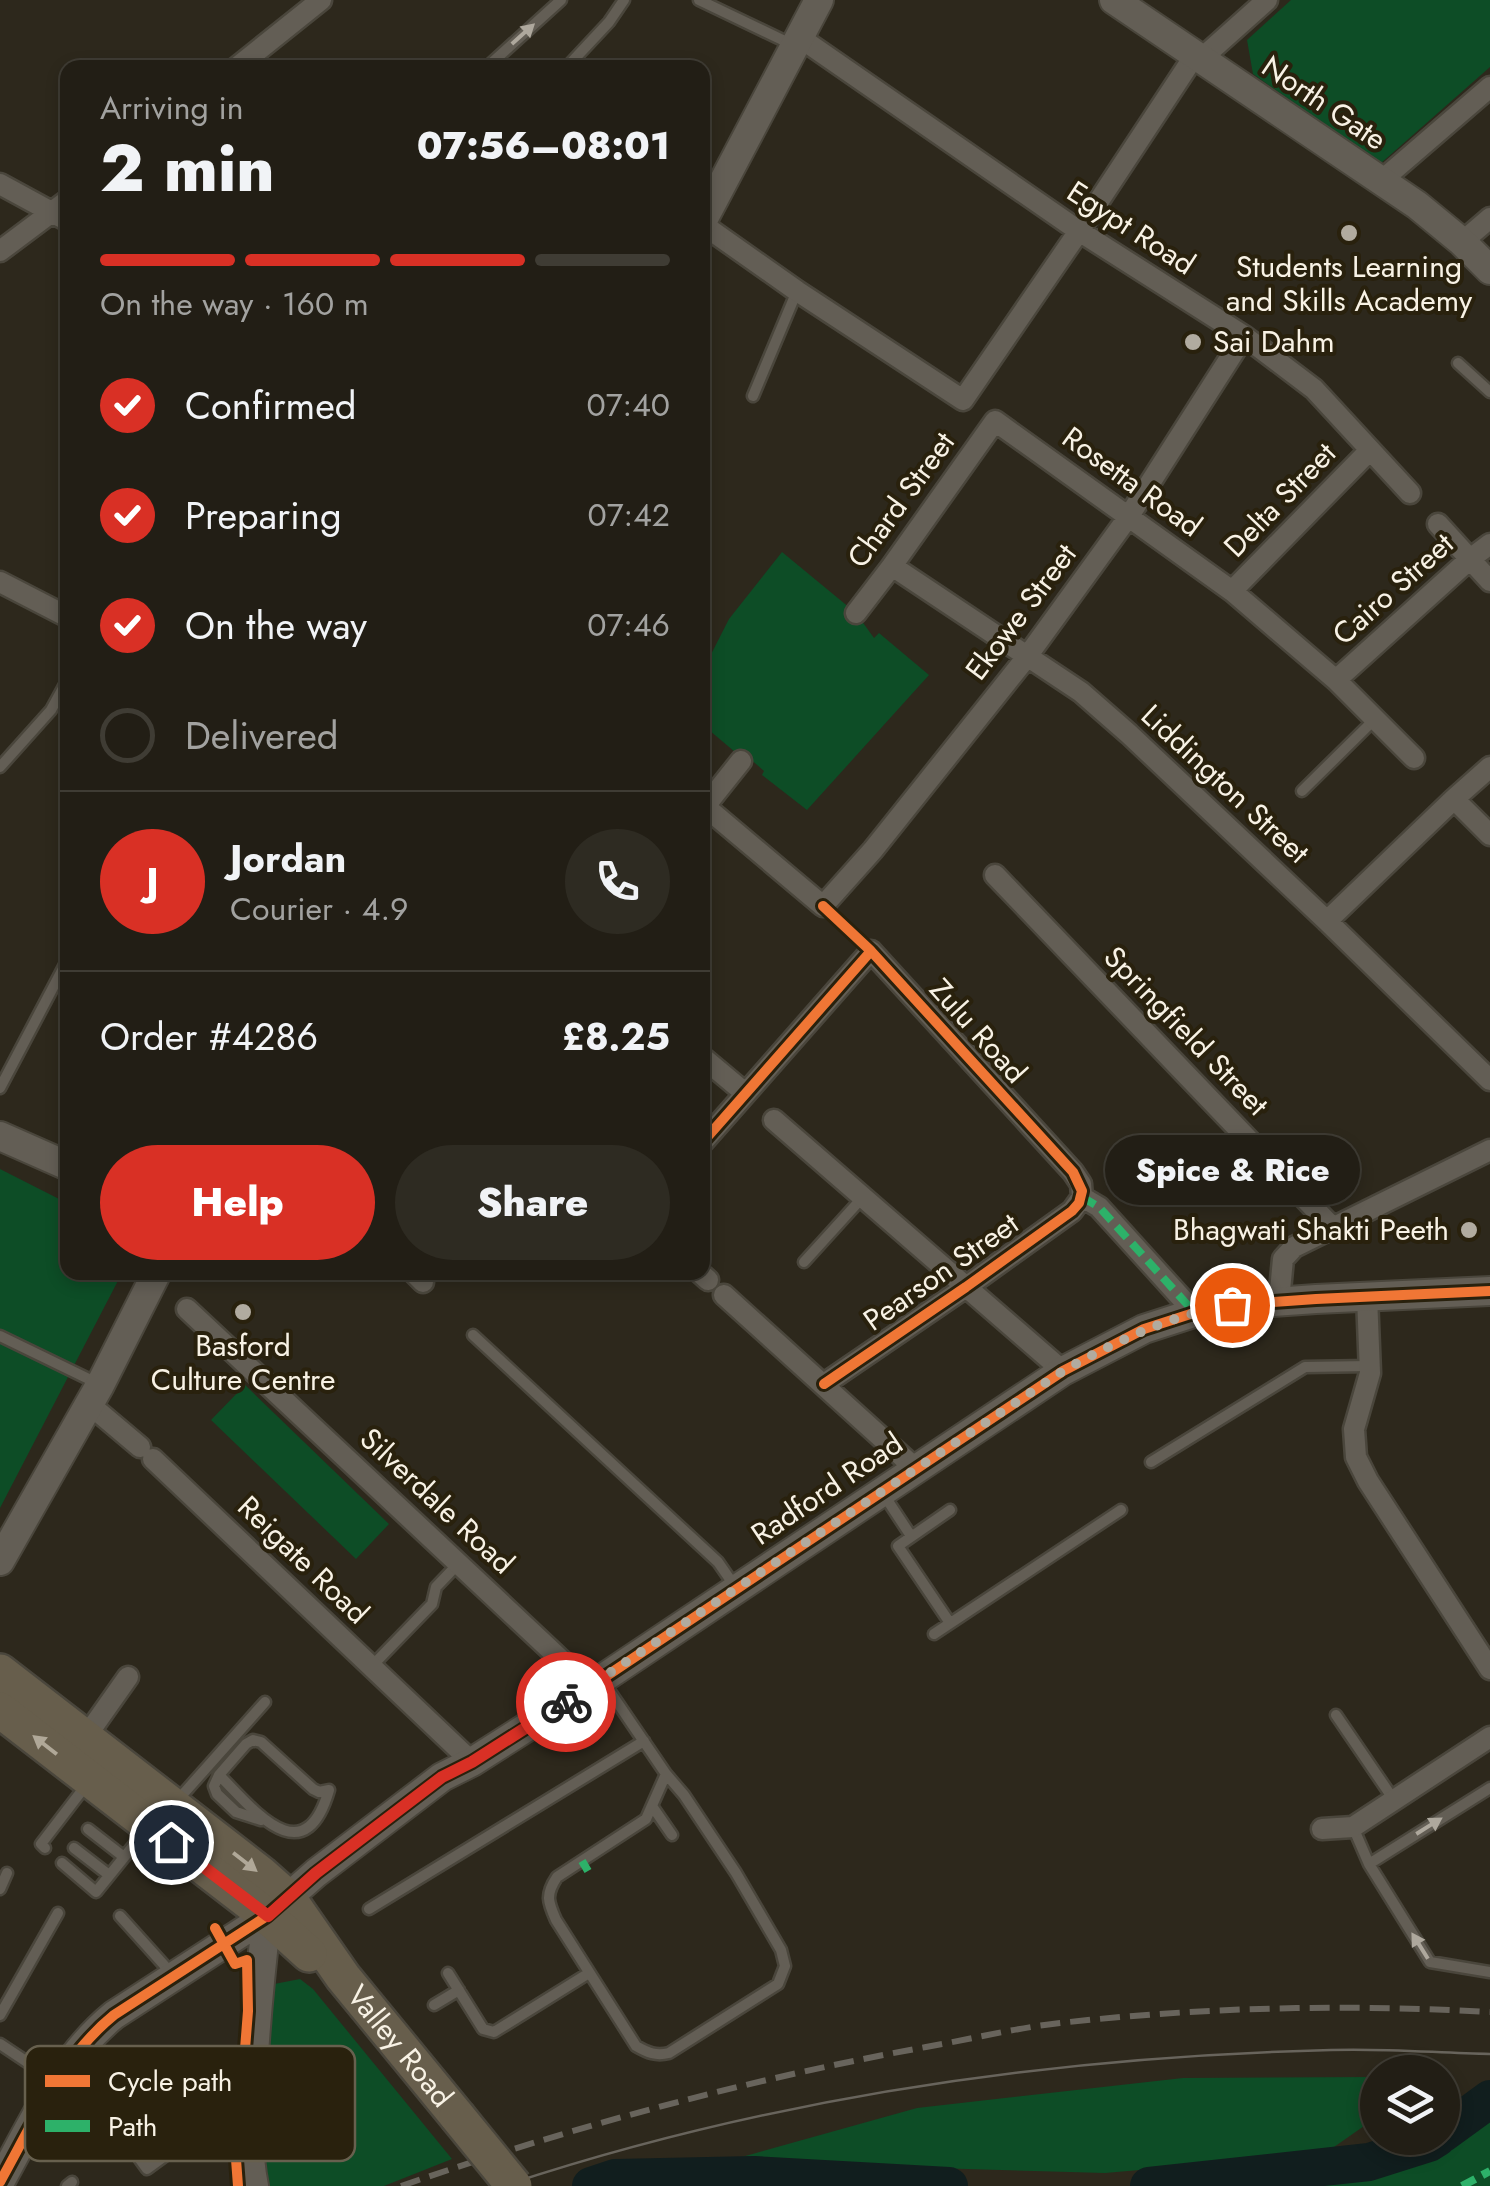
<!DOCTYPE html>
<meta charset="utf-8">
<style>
:root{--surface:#221e15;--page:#2e2b22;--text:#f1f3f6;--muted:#a2a2a0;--line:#3f3c34;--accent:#d93025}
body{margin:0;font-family:Jost,sans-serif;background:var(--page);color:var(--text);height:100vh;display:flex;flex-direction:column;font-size:38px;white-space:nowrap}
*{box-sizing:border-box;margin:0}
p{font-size:32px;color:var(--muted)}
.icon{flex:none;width:55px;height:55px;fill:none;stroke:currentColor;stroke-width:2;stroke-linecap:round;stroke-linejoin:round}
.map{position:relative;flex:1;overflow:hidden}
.side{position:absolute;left:60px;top:60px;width:650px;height:1220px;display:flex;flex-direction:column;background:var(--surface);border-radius:20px;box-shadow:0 5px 15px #0003,0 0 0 2px var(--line)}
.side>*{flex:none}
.controls{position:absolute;left:1360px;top:2055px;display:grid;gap:20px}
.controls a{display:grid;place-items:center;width:100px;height:100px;border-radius:50%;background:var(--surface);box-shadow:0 5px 15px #0003,0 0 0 2px var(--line);font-size:50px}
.pin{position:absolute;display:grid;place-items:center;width:85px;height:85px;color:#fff;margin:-42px;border:5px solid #fff;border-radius:50%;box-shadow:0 2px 10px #0007}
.courier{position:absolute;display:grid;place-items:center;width:100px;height:100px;margin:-50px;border:8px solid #d93025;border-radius:50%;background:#fff;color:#222;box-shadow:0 2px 12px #0007}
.bubble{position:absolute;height:70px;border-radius:35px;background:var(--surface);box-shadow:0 5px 15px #0003,0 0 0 2px var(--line);font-size:32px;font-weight:800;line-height:70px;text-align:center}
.head em{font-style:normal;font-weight:800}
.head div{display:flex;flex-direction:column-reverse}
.head{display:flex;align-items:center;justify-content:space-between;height:170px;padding:0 40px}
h1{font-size:65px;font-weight:800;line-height:75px}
.bar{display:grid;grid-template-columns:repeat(4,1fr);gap:15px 10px;align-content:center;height:120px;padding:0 40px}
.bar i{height:12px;border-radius:8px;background:var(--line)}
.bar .active{background:var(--accent)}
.bar p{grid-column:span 4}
.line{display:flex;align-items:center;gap:25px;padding:0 40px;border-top:2px solid var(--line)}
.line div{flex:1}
.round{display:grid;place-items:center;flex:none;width:105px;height:105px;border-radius:52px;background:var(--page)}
ol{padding:0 40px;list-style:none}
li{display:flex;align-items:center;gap:30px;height:110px}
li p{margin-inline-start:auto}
li .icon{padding:10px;border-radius:50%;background:var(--accent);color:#fff;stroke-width:4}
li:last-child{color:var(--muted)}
li i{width:55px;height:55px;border:5px solid var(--line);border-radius:50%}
.action{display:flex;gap:20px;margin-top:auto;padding:20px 40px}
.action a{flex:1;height:115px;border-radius:60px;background:var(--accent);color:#fff;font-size:40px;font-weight:800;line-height:115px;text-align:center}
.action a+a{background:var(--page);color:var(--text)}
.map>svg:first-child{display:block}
</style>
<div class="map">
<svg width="1490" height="2186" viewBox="0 0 1490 2186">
<rect width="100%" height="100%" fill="#2d281c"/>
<path fill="#0d4d26" d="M1291 0H1490V67L1380 164 1253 74 1247 40Z
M782 552 856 613 874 638 879 633 929 675 807 810 762 775 764 771 739 749 735 752 703 725V670L729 619Z
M0 1169 67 1203 68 1272 122 1273 0 1508Z
M245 1385 389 1524 356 1559 211 1420Z
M300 1979 313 1989 452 2159 384 2186H267L257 2148 269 1985Z
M1377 2077V2117L1324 2154 1105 2173 724 2162 917 2108 1183 2078Z
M1490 2109V2186H1269C1330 2180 1396 2180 1449 2145 1464 2135 1477 2120 1490 2109Z"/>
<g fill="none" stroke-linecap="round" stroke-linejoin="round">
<path stroke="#111e1e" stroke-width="38" d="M1442 2134 1490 2099
M591 2186 615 2178 754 2175 949 2186
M1149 2186 1369 2162 1429 2143 1437 2138"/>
<defs>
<path id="lane" d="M699 0 793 45
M486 68 561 0
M566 68 609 22 624 0
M1458 363 1490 392
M753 396 797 291
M0 767 51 710 68 679
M1302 791 1375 719
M0 1088 68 959
M804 1262 863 1197
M473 1335 718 1562 736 1588
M0 1336 99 1384
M1151 1462 1305 1367 1369 1366
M884 1495 911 1536
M950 1510 898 1546 950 1623
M934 1634 1121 1510
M372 1666 432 1604 436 1587 458 1564
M602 1680 666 1774 646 1819 557 1877C545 1895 548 1902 556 1920L636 2046C648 2053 656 2056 669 2053L778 1984 785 1966 781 1950 736 1873 684 1795 666 1774
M1336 1715 1394 1800
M253 1740 261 1742 313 1789 319 1792 329 1790C304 1876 253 1809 219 1775L246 1744Z
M219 1775 214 1786 217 1794 236 1812 261 1820
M176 1802 265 1702
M652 1806 672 1835
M1353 1827 1369 1864 1430 1962 1490 1972
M88 1829 124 1857
M45 1848 41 1844 87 1784
M74 1848 109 1875
M62 1863 96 1892 146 1830
M1369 1864 1490 1788
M0 1889 7 1873
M369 1909 644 1741
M120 1916 173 1975
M448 1973 483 2029 494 2032 589 1973
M434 2005 459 1990
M0 2015 58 1913
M0 2044 27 2062
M57 2091 148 2078C165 2096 181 2115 188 2139L147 2169 105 2111 100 2086
M67 2186 72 2182"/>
<path id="street" d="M799 37 1079 231 1244 336 1314 389 1410 493
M1201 59 1267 0
M236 68 321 0
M1381 181 1490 87
M0 184 68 221
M702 224 797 291 963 400 1079 231 1195 55
M1462 242 1490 218
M0 251 68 200
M1438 524 1490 581
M892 566 1081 692 1129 734 1327 921 1490 1080
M0 582 68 617
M1232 591 1370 450
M856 613 892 566 995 421 1232 591 1336 680 1414 758
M1336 680 1470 559 1490 544
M1454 799 1490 835
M702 804 823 906 873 850 1026 658 1129 516 1244 336
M702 810 741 761
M995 875 1333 1228
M1327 921 1454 799 1490 767
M702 1057 745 1093
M774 1120 1063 1371
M702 1143 871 951 1073 1172 1081 1184 1082 1197 1099 1207 1194 1312
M413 1272 423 1282
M699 1272 708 1280
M724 1295 916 1469
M1367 1296 1370 1373 1354 1429 1356 1457 1368 1481 1490 1669
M1279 1301 1283 1259 1294 1247 1490 1150
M187 1309 590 1687
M824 1384 966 1287 1072 1211 1082 1197
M89 1404 140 1447
M153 1459 472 1762
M85 1738 128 1677
M1322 1829 1353 1827 1490 1737"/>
<path id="secondary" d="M1114 0 1417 205 1462 242 1490 270
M702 222 819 0
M0 1136 68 1166
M0 1561 100 1385 157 1272
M0 2182C33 2123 61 2058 114 2015L267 1916 316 1873 442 1777 472 1762 590 1687 1063 1371 1144 1329 1206 1309 1232 1305 1316 1299 1490 1291
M254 2186C246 2148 250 2109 253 2070 256 2018 261 1967 267 1916"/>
<g id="highway">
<path id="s1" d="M0 1672 261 1874 288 1898 343 1977 457 2116"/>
<path d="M0 1710 267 1916 309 1954"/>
</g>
</defs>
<use href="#lane" stroke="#4a463c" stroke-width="15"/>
<use href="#street" stroke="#4a463c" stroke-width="25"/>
<use href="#secondary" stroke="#4a463c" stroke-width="32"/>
<use href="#highway" stroke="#4a463c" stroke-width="40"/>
<use href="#lane" stroke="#635e55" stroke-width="10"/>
<use href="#street" stroke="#635e55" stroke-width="20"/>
<use href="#secondary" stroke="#635e55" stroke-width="28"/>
<use href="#highway" stroke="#675e4c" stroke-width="35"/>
<path stroke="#68645c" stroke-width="2.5" d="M503 2186C771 2097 1049 2057 1331 2050 1384 2048 1437 2053 1490 2054"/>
<path stroke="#68645c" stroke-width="6" stroke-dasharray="20 10" stroke-linecap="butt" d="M401 2186C572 2127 749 2079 926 2047 971 2039 1016 2028 1060 2023 1204 2007 1346 2004 1490 2012"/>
<defs>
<path id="highway-bridge" d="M457 2116 514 2186"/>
</defs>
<use href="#highway-bridge" stroke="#4a463c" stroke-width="40" stroke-linecap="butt"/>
<use href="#highway-bridge" stroke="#675e4c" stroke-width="35"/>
<path stroke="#2db169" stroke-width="8" stroke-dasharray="15 8" stroke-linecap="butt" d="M1082 1197 1099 1207 1194 1312
M582 1861 588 1871
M1462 2186 1490 2171"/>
<defs>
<path id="cycleway" d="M823 906 871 951 1073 1172 1082 1191 1079 1203 1072 1211 966 1287 824 1384
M702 1143 871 951
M215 1928 235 1964 247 1960 248 2011 239 2125 235 2146 238 2186
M0 2182C33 2123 61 2058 114 2015L267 1916 316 1873 442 1777 472 1762 590 1687 1063 1371 1144 1329 1206 1309 1232 1305 1316 1299 1490 1291"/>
</defs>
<use href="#cycleway" stroke="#29210d" stroke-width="16"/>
<use href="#cycleway" stroke="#f07635" stroke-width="10"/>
</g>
<defs><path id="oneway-solid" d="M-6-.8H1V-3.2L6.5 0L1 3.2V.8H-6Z" transform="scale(2.5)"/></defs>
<g fill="#aea89d">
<use href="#oneway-solid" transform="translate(523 34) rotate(-42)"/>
<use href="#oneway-solid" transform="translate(1429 1826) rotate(-32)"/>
<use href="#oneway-solid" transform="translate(1420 1946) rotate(-122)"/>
</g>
<g fill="#b0a898">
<use href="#oneway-solid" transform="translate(45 1745) rotate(-142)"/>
<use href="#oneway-solid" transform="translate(245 1862) rotate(38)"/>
</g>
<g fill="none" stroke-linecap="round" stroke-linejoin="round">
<path stroke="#b1ab9f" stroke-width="10" stroke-dasharray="0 18" d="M566 1702 1063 1371C1117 1341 1170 1315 1232 1305"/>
<path stroke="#d93025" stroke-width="12" d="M171 1842 268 1916 316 1873 442 1777 472 1762 566 1702"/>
</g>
<g fill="#b1ab9f" stroke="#29210d" stroke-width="4">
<circle cx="1349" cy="233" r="10"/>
<circle cx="1193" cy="342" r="10"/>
<circle cx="1469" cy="1230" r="10"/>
<circle cx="243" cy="1312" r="10"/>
</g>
<g text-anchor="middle" stroke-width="8" stroke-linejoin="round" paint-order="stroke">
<g font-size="30" fill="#f8f2e5" stroke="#29210d">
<text transform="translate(1324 103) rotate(34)" y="10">North Gate</text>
<text transform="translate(1131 228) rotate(33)" y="10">Egypt Road</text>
<text transform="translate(1132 482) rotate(36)" y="10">Rosetta Road</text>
<text transform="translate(901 500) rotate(-54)" y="10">Chard Street</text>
<text transform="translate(1280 500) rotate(-46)" y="10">Delta Street</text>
<text transform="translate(1393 589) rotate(-42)" y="10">Cairo Street</text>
<text transform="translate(1021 612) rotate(-53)" y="10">Ekowe Street</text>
<text transform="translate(1225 784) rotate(43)" y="10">Liddington Street</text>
<text transform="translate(978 1031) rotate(48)" y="10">Zulu Road</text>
<text transform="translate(1186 1031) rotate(46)" y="10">Springfield Street</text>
<text transform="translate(941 1272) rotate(-35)" y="10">Pearson Street</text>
<text transform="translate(827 1489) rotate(-34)" y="10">Radford Road</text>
<text transform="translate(437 1501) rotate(43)" y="10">Silverdale Road</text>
<text transform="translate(303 1560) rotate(44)" y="10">Reigate Road</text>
<text dy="10" stroke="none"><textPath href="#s1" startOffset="552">Valley Road</textPath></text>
</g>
<g font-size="30" fill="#f8f2e5" stroke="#29210d">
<text x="1349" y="277">Students Learning<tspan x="1349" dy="34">and Skills Academy</tspan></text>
<text x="1213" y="352" text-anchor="start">Sai Dahm</text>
<text x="1449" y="1240" text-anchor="end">Bhagwati Shakti Peeth</text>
<text x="243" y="1356">Basford<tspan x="243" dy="34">Culture Centre</tspan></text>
</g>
</g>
<rect x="25" y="2046" width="330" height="115" rx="15" fill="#29210d" stroke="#67604e" stroke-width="2.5"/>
<rect x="45" y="2075" width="45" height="12" fill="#f07635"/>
<rect x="45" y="2120" width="45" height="12" fill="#2db169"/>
<g font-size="28" fill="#f8f2e5">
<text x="108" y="2091">Cycle path</text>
<text x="108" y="2136">Path</text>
</g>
</svg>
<div class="controls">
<a><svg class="icon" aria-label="layers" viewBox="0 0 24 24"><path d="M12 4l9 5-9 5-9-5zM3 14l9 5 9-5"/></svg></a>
</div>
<div class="pin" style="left:1232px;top:1305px;background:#ea580c"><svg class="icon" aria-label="bag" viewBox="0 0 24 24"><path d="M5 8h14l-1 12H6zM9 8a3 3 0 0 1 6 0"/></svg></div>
<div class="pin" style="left:171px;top:1842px;background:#1f2937"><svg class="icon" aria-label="home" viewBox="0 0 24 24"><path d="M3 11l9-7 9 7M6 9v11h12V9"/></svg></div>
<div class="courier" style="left:566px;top:1702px"><svg class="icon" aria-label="bike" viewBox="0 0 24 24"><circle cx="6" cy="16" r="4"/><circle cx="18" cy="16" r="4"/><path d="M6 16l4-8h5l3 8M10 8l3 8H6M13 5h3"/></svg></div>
<div class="bubble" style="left:1105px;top:1135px;width:255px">Spice &amp; Rice</div>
<section class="side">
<div class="head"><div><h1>2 min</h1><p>Arriving in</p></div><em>07:56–08:01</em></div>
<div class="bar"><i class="active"></i><i class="active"></i><i class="active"></i><i></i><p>On the way · 160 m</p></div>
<ol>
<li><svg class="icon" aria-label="check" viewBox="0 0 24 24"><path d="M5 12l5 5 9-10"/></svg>Confirmed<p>07:40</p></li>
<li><svg class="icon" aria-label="check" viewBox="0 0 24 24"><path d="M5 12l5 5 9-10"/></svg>Preparing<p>07:42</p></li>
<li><svg class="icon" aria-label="check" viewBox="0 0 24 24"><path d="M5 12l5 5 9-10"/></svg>On the way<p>07:46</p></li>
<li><i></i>Delivered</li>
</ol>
<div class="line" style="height:180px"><b class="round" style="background:var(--accent);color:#fff">J</b><div><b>Jordan</b><p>Courier · 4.9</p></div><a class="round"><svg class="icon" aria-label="phone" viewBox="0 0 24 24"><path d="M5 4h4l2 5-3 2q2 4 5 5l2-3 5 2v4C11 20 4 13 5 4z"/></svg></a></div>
<div class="line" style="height:130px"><div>Order #4286</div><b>£8.25</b></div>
<div class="action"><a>Help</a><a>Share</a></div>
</section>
</div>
